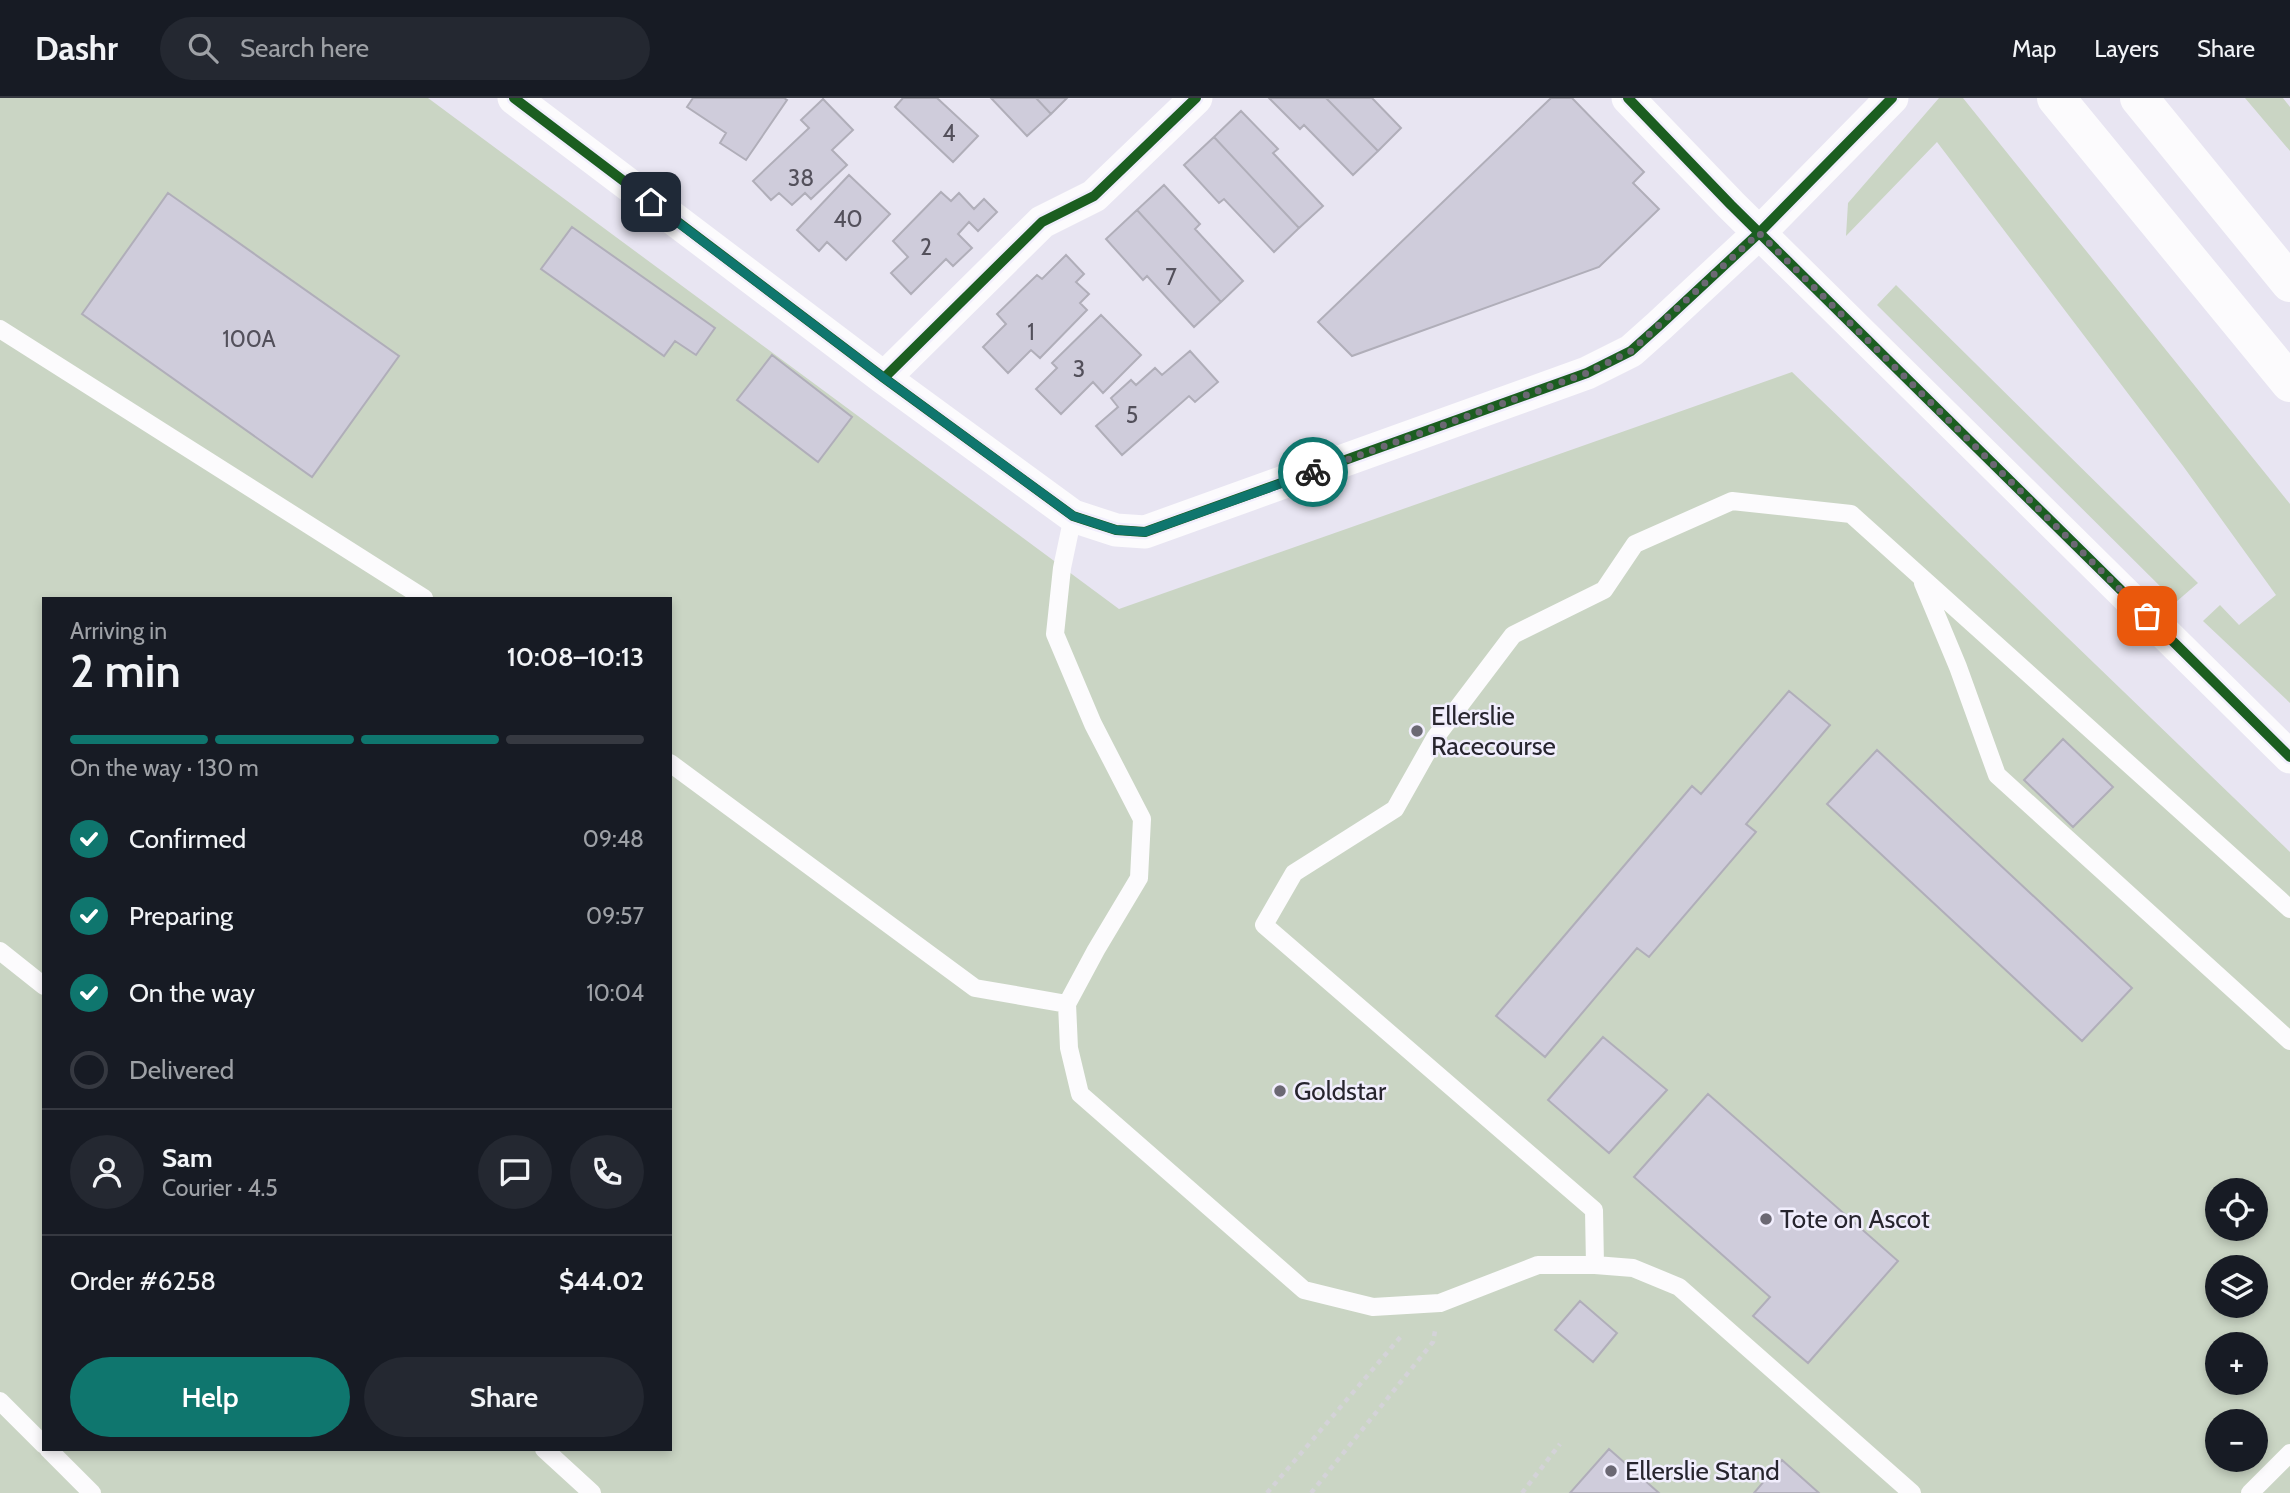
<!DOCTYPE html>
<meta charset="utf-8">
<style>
:root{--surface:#171b24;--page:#242831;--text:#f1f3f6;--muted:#9ea1a6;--line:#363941;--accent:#0f766e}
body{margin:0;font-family:Cabin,sans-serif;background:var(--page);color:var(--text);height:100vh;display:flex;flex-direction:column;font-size:26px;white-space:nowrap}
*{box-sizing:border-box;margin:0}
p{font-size:23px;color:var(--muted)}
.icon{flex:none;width:38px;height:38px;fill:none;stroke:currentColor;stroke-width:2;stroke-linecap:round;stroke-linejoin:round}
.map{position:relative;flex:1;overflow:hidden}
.drawer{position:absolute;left:42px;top:499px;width:630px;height:854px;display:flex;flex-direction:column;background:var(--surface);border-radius:0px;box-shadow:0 4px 10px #0003}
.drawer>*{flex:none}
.controls{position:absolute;left:2205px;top:1080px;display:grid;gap:14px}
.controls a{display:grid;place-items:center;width:63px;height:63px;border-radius:50%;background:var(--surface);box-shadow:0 4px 10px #0003;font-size:35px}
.pin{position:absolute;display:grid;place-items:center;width:60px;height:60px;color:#fff;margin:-30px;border-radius:14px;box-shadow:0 4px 10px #0006}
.courier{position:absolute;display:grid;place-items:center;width:70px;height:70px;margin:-35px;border:5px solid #0f766e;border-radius:50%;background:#fff;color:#222;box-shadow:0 2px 9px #0007}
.overview em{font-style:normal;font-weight:600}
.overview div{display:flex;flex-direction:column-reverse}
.overview{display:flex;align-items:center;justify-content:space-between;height:119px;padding:0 28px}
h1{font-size:46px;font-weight:600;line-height:52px}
.bar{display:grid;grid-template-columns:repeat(4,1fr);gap:10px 7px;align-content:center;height:84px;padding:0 28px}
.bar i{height:9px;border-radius:5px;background:var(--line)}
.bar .current{background:var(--accent)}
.bar p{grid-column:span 4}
.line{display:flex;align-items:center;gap:18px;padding:0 28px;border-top:2px solid var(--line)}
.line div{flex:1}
.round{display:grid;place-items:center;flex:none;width:74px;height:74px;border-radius:37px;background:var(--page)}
ol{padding:0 28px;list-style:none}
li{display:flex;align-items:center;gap:21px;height:77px}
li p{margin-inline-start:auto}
li .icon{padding:7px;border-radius:50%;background:var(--accent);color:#fff;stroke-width:4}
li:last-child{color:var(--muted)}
li i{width:38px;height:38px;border:4px solid var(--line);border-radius:50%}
.button{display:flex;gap:14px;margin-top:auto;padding:14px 28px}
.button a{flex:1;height:80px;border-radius:42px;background:var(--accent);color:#fff;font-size:28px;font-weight:600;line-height:80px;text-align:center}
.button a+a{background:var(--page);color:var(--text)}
header{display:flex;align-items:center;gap:42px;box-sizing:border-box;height:98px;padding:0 35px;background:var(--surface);border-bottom:2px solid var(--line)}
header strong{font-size:33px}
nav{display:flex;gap:38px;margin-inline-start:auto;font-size:24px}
.search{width:490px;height:63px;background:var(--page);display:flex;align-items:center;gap:18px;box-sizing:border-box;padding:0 24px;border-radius:38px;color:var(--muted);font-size:26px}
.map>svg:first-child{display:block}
</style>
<header>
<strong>Dashr</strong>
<div class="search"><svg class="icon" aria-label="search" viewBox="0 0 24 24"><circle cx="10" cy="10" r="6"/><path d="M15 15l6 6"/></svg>Search here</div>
<nav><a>Map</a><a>Layers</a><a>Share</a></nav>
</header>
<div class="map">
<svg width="2290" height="1395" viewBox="0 0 2290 1395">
<rect width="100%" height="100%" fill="#e8e5f2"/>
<path fill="#cad5c4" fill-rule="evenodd" d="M0 0H428L1119 511 1792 274 2290 754V1395H0ZM44 500H670V1351H44ZM2217 1092H2256V1130H2217ZM2217 1169H2256V1208H2217ZM2217 1246H2256V1284H2217ZM2217 1323H2256V1362H2217Z
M1939 0H1963L2290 406V605L2203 523 2220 507 2239 527 2276 497 2183 368 1937 44 1846 138 1848 105Z
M2245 0H2283L2290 9V53Z
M1896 187 2198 485 2176 504 1877 207Z"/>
<path fill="#cfccdb" stroke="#b0aeb9" stroke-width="2" d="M693 0H784L787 2 746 62 720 45 726 35 687 9Z
M903 0H937L978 38 953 64 895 9Z
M991 0H1036L1051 16 1027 38Z
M1036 0H1067L1051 16Z
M1269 0H1326L1378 53 1353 77 1304 27 1300 31Z
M1326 0H1372L1401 30 1378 53Z
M1551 0H1572L1644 74 1633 85 1659 111 1599 169 1352 258 1318 224Z
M823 1 853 32 832 52 847 67 811 101 805 95 792 107 779 95 771 102 753 83 809 30 801 22Z
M1241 13 1278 51 1273 55 1323 108 1299 130 1214 39Z
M1214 39 1299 130 1274 154 1224 101 1219 105 1184 67Z
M849 77 890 116 846 162 827 144 819 153 797 132Z
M1164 87 1200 126 1195 131 1243 183 1221 204 1137 112Z
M941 94 951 103 959 95 974 111 984 101 997 114 978 133 969 124 958 136 972 150 953 168 946 161 911 196 891 175 908 159 893 143Z
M168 95 399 258 312 379 82 216Z
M1137 112 1221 204 1194 229 1147 178 1143 182 1106 141Z
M572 129 715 230 696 257 675 243 664 258 541 171Z
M1066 157 1084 176 1076 184 1089 196 1080 205 1087 212 1040 260 1031 252 1008 275 983 249 1006 226 997 216 1037 177 1042 181Z
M1101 217 1141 257 1103 295 1093 284 1061 316 1036 291 1057 270 1052 265Z
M1190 253 1218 284 1195 304 1189 298 1122 357 1096 328 1118 309 1111 300 1131 282 1136 287 1155 270 1162 277Z
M772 257 852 319 818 364 737 302Z
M1789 593 1830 627 1746 726 1756 734 1649 859 1637 850 1545 959 1496 918 1692 688 1701 696Z
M2063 641 2113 689 2073 729 2024 682Z
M1877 652 2132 890 2082 943 1827 706Z
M1603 939 1667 992 1609 1055 1548 1002Z
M1708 996 1898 1163 1808 1265 1753 1218 1770 1199 1634 1079Z
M1580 1203 1617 1235 1593 1264 1555 1232Z
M1609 1351 1659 1395H1570Z
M1782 1362 1819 1395H1754Z"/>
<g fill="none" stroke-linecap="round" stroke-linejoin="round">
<path stroke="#d4d3d8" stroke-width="4.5" stroke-dasharray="5 5" stroke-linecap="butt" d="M1267 1395 1403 1236
M1311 1395 1433 1244 1435 1233
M1522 1395 1560 1346"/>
<path stroke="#fcfbfd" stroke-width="18" d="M0 231 424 500
M1073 418 1062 470 1055 536 1093 626 1142 721 1139 780 1096 852 1067 906 1069 950 1080 996 1304 1192 1373 1209 1440 1205 1538 1167H1595L1633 1170 1679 1189 1912 1395
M1923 485 1958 569 1997 677 2290 943
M670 665 975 890 1067 906
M0 853 44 888
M1595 1167 1594 1112 1264 827 1294 775 1395 711 1435 640 1513 537 1604 492 1635 446 1732 403 1851 416 2290 811
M0 1303 44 1347
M48 1351 92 1395
M544 1351 592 1395
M2250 1395 2290 1355"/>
<path stroke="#fcfbfd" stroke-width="33" d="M514 0 884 280 1073 418 1116 432 1145 434 1587 275 1631 253 1659 228 1759 135 1892 0
M1628 0 1731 107 2290 659
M884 280 1042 124 1094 98 1196 0"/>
<path stroke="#fcfbfd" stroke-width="38" d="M2056 0 2290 285
M2139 0 2290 185"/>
<defs>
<path id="cycleway" d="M514 0 884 280 1073 418 1116 432 1145 434 1587 275 1631 253 1659 228 1759 135 1892 0
M1628 0 1731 107 2290 659
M884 280 1042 124 1094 98 1196 0"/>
</defs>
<use href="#cycleway" stroke="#f1eefd" stroke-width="15"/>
<use href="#cycleway" stroke="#1b5e20" stroke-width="10"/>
</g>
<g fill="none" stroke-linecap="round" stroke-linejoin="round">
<path stroke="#6b6873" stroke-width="7" stroke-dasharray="0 12.6" d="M1313 374 1587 275 1631 253 1759 135 2147 518"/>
<path stroke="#0f766e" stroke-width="9" d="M651 104 884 280 1073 418 1116 432 1145 434 1313 374"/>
</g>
<g fill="#6b6873" stroke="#f1eefd" stroke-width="2.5">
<circle cx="1417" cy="633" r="7"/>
<circle cx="1280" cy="993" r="7"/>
<circle cx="1766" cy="1121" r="7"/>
<circle cx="1611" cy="1373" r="7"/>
</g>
<g text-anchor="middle" stroke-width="5" stroke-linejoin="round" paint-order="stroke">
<g font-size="23" fill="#53505b">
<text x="949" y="43">4</text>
<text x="801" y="88">38</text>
<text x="848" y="129">40</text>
<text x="926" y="157">2</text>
<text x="1171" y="187">7</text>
<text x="1031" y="242">1</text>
<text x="249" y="249">100A</text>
<text x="1079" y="279">3</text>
<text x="1132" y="325">5</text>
</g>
<g font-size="26" fill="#27252e" stroke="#f1eefd" text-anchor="start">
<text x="1431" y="627">Ellerslie<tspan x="1431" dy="30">Racecourse</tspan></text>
<text x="1294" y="1002">Goldstar</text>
<text x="1780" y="1130">Tote on Ascot</text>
<text x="1625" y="1382">Ellerslie Stand</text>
</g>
</g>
</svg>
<div class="controls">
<a><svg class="icon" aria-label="locate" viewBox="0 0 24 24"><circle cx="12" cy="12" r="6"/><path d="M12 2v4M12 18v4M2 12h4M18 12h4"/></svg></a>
<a><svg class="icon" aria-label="layers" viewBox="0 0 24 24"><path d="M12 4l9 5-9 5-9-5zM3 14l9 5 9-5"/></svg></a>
<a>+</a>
<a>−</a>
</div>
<div class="pin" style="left:2147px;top:518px;background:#ea580c"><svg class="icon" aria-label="bag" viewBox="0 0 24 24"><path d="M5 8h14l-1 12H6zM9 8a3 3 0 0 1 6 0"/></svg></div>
<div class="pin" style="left:651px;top:104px;background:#1f2937"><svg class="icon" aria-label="home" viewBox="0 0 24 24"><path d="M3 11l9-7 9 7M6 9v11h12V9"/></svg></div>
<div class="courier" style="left:1313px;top:374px"><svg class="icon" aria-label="bike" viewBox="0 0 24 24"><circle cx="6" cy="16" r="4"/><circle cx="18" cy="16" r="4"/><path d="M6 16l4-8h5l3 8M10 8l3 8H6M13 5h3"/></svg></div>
<section class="drawer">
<div class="overview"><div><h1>2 min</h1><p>Arriving in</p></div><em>10:08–10:13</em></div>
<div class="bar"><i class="current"></i><i class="current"></i><i class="current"></i><i></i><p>On the way · 130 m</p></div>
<ol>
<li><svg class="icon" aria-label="check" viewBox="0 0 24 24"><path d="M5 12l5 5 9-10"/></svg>Confirmed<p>09:48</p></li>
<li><svg class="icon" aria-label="check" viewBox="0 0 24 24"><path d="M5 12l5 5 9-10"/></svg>Preparing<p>09:57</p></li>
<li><svg class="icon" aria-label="check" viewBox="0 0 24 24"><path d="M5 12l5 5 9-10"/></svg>On the way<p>10:04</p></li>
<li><i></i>Delivered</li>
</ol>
<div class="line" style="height:126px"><a class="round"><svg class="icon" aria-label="person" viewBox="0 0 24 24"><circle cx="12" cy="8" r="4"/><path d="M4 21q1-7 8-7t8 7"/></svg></a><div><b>Sam</b><p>Courier · 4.5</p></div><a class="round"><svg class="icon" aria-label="chat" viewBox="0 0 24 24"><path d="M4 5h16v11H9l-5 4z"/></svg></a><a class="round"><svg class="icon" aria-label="phone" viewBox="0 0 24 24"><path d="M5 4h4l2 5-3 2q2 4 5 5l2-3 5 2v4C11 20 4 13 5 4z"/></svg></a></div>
<div class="line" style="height:91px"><div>Order #6258</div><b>$44.02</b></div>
<div class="button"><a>Help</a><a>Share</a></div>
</section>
</div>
